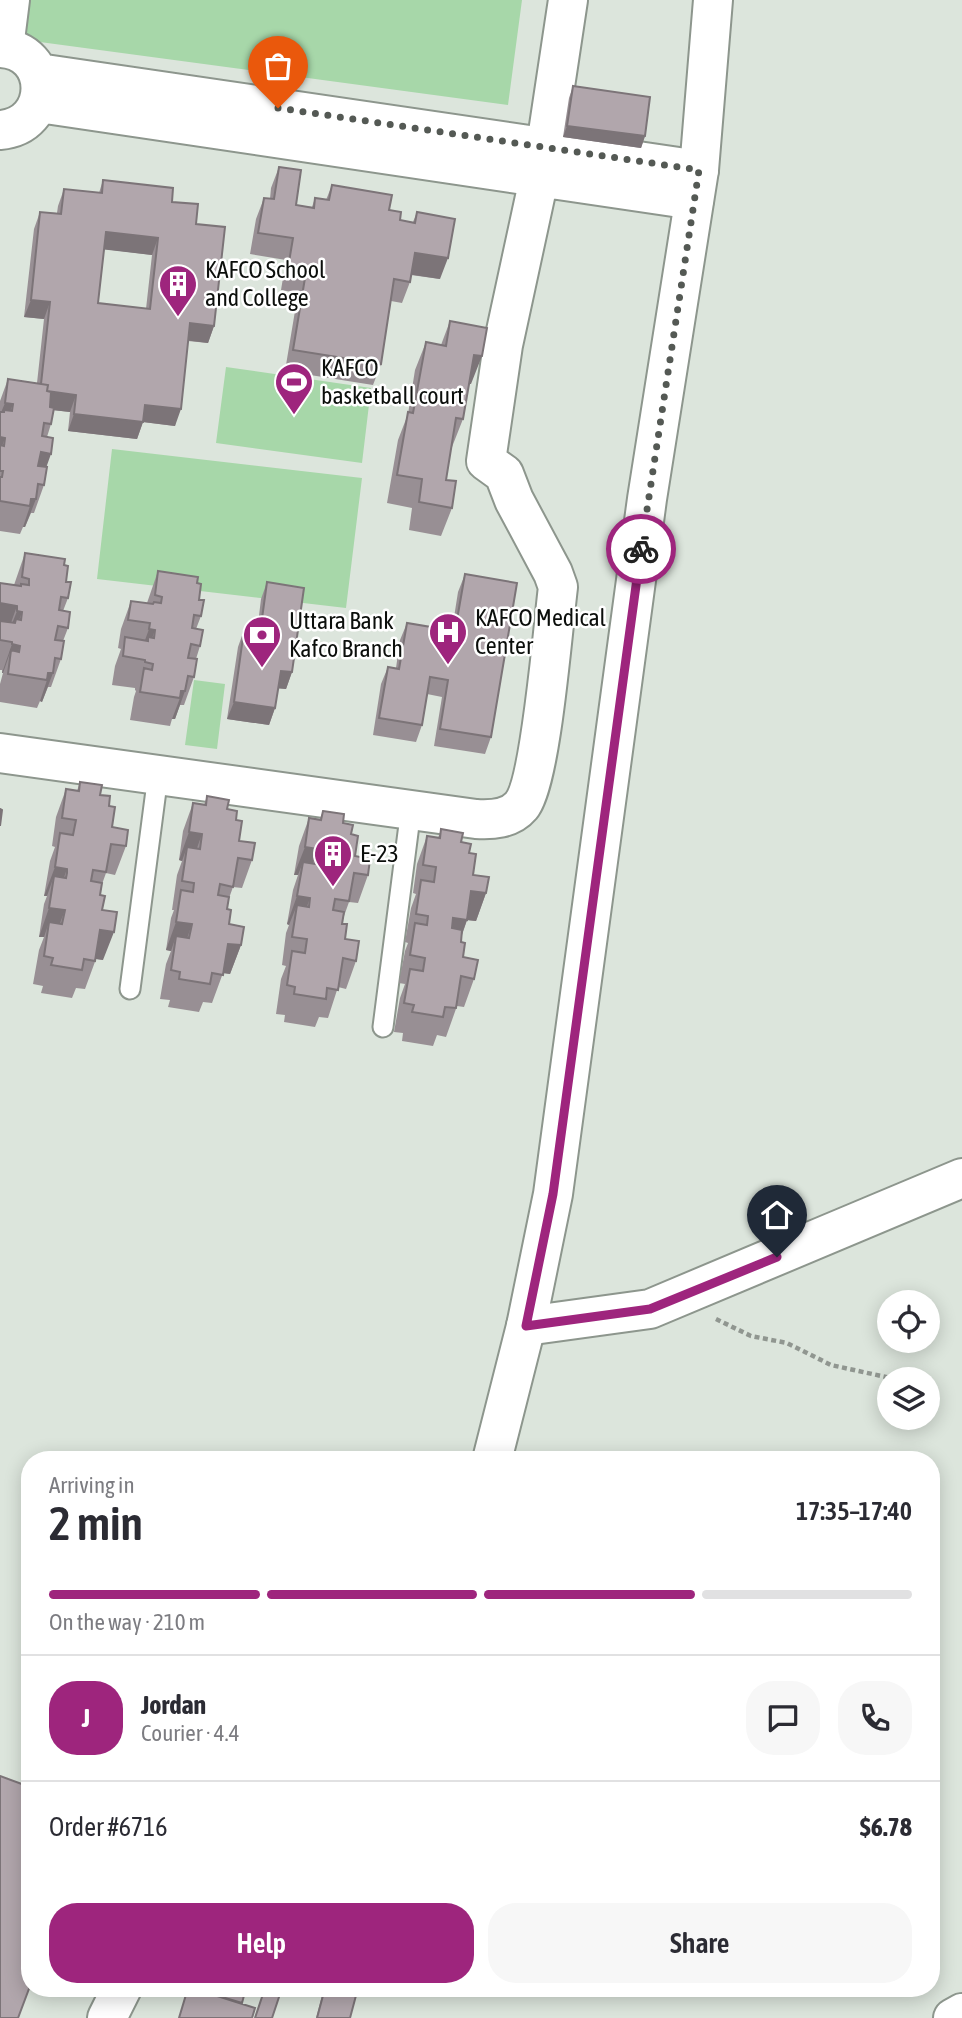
<!DOCTYPE html>
<meta charset="utf-8">
<style>
:root{--surface:#fff;--page:#f7f7f7;--text:#2b2b33;--muted:#7c7c81;--line:#e1e1e2;--accent:#9e257d}
body{margin:0;font-family:"Asap Condensed",sans-serif;background:var(--page);color:var(--text);height:100vh;display:flex;flex-direction:column;font-size:26px;white-space:nowrap}
*{box-sizing:border-box;margin:0}
p{font-size:23px;color:var(--muted)}
.icon{flex:none;width:38px;height:38px;fill:none;stroke:currentColor;stroke-width:2;stroke-linecap:round;stroke-linejoin:round}
.map{position:relative;flex:1;overflow:hidden}
.drawer{position:absolute;left:21px;top:1451px;width:919px;height:546px;display:flex;flex-direction:column;background:var(--surface);border-radius:28px;box-shadow:0 4px 18px #0003}
.drawer>*{flex:none}
.tools{position:absolute;left:877px;top:1290px;display:grid;gap:14px}
.tools a{display:grid;place-items:center;width:63px;height:63px;border-radius:50%;background:var(--surface);box-shadow:0 4px 18px #0003;font-size:35px}
.pin{position:absolute;display:grid;place-items:center;width:60px;height:60px;color:#fff;margin:-72px -30px;border-radius:50% 50% 50% 0;rotate:-45deg;box-shadow:0 0 7px #0007}
.pin .icon{rotate:45deg}
.courier{position:absolute;display:grid;place-items:center;width:70px;height:70px;margin:-35px;border:5px solid #9e257d;border-radius:50%;background:#fff;color:#222;box-shadow:0 2px 9px #0007}
.summary em{font-style:normal;font-weight:600}
.summary div{display:flex;flex-direction:column-reverse}
.summary{display:flex;align-items:center;justify-content:space-between;height:119px;padding:0 28px}
h1{font-size:46px;font-weight:600;line-height:52px}
.bar{display:grid;grid-template-columns:repeat(4,1fr);gap:10px 7px;align-content:center;height:84px;padding:0 28px}
.bar i{height:9px;border-radius:5px;background:var(--line)}
.bar .current{background:var(--accent)}
.bar p{grid-column:span 4}
.line{display:flex;align-items:center;gap:18px;padding:0 28px;border-top:2px solid var(--line)}
.line div{flex:1}
.round{display:grid;place-items:center;flex:none;width:74px;height:74px;border-radius:28px;background:var(--page)}
.action{display:flex;gap:14px;margin-top:auto;padding:14px 28px}
.action a{flex:1;height:80px;border-radius:28px;background:var(--accent);color:#fff;font-size:28px;font-weight:600;line-height:80px;text-align:center}
.action a+a{background:var(--page);color:var(--text)}
.map>svg:first-child{display:block}
</style>
<div class="map">
<svg width="962" height="2018" viewBox="0 0 962 2018">
<rect width="100%" height="100%" fill="#dce5dc"/>
<path fill="#a7d7a9" d="M30 0H522L508 105 25 40Z
M226 367 371 388 362 463 216 443Z
M112 449 362 478 346 608 97 579Z
M194 680 225 684 217 749 185 745Z"/>
<g fill="none" stroke-linecap="round" stroke-linejoin="round">
<defs>
<path id="service" d="M130 989 158 775
M383 1027 411 809"/>
<path id="minor" d="M0 48C54 50 54 126 0 130
M4 48 10 0
M38 73 699 170
M39 103 694 200
M0 753 476 819C492 820 510 819 521 806 541 783 553 626 558 587L553 573 514 500 504 474 486 461 503 345 546 146 568 0
M526 1326 650 1309 962 1178"/>
<path id="secondary" d="M492 1460 526 1326 553 1194 647 499 699 170 713 0
M107 2018 122 1988
M953 2018 962 2013"/>
</defs>
<use href="#service" stroke="#8d968d" stroke-width="23"/>
<use href="#minor" stroke="#8d968d" stroke-width="42"/>
<use href="#secondary" stroke="#8d968d" stroke-width="42"/>
<path stroke="#909690" stroke-width="4.5" stroke-dasharray="5 3.5" stroke-linecap="butt" d="M716 1319 751 1336 787 1343 831 1365 895 1379"/>
<use href="#service" stroke="#fff" stroke-width="19"/>
<use href="#minor" stroke="#fff" stroke-width="38"/>
<use href="#secondary" stroke="#fff" stroke-width="38"/>
</g>
<path fill="#988f94" fill-rule="evenodd" d="M573 86 645 136 641 148 563 137 569 98Z
M279 167 296 205 312 207 315 198 326 200 332 185 389 210 400 220 413 222 417 212 440 279 411 275 410 282 402 303 391 301 381 364 373 385 285 371 298 293 281 290 286 260 250 254 256 219 264 198 270 199 271 188Z
M103 180 172 202 196 224 214 326 208 343 188 341 175 426 143 422 137 439 68 431 70 412 53 410 51 424 47 437 46 467 44 485 34 513H31L25 527H23L20 534 0 531V401L8 379 37 383 44 319 24 317 34 229 40 212 57 213 58 206 64 189 99 193ZM104 249 152 255 146 309 98 303Z
M450 321 471 384H469L463 419 452 447H451L446 480 452 508 441 536 409 530 412 508 387 503 398 440 408 414 415 370 426 342 441 345Z
M25 553 64 565 68 598 63 611 68 628 63 641 61 659 51 687H48L42 702 40 701 37 708 0 702V684L3 673H2V670H0V583L14 585Z
M158 571 197 583 201 616 196 629 200 646 196 659 194 677 184 705H180L175 719H172L170 726 130 720 134 697 136 691 135 690V688L112 685 115 666 121 649 118 648 121 629 131 601 147 603Z
M465 574 491 737 485 754 434 746 442 697 427 694 422 725 416 742 373 735 381 684 388 667 396 668 400 640 407 623 452 630 458 592Z
M267 582 292 672 286 689 278 688 275 708 269 725 227 719 238 647 244 630 257 632 261 599Z
M80 782 100 795 109 806 112 827 126 846 115 875 106 873 101 887 100 895 102 910 103 960 96 959 85 989 76 988 72 998 41 993 43 986 33 984 39 950 44 937H39L44 904 47 896H44L50 861 55 847 52 846 56 817 66 789 77 791Z
M207 796 227 809 236 820 239 841 252 860 242 888 233 887 228 901 227 909 229 924 241 945 230 974 223 973 212 1003 203 1002 199 1012 168 1007 170 1000 160 999 166 964 171 951 166 950 171 918 174 910H172L177 875 182 861 179 860 183 831 193 803 204 805Z
M323 811 343 823 351 834 355 856 368 875 358 903 349 902 344 916 342 924 345 939 356 961 346 989 338 987 328 1018 319 1017 315 1027 284 1022 285 1015 276 1014 281 979 286 966 282 965 286 933 289 925 287 924 293 890 298 875H294L299 846 309 818 320 819Z
M441 829 461 842 469 853 473 875 486 893 476 921 467 920 462 935 461 942 463 957 474 979 464 1007 457 1006 446 1037 437 1035 433 1046 402 1041 403 1033 394 1032 400 998 405 984 399 983 405 951 408 943 405 942 411 908 416 894 413 893 417 864 427 836 438 838Z
M324 1988H358L350 2018H316Z"/>
<path fill="#7c7478" d="M567 126 645 136 641 148 563 137Z
M106 232 158 238 152 255 100 249Z
M415 253 448 258 440 279 407 274Z
M31 300 50 302 44 319 24 317Z
M190 323 214 326 208 343 184 340Z
M474 355 482 356 471 384 464 383Z
M40 391 76 395 70 412 34 408Z
M5 403 13 404 2 432 0 415Z
M145 405 181 409 175 426 143 422 137 439 68 431 74 414Z
M0 437 5 438 0 452Z
M41 452 51 454 41 482 31 480Z
M31 499H36L25 527H23L30 506Z
M0 603 17 606 7 634 0 633Z
M17 611 22 612 12 640 6 639Z
M149 629 155 630 145 658 139 657Z
M12 644 20 646 10 674 11 650 3 673H2Z
M281 671 292 672 286 689 274 688Z
M48 673H53L42 702 40 701 47 680Z
M181 691H185L175 719H172L180 698Z
M234 702 275 708 269 725 227 719Z
M189 832 202 834 192 862 187 847 182 861 179 860Z
M305 847 318 849 308 877 303 862 298 875H294Z
M55 867 67 869 57 897 54 876 47 896H44Z
M471 891 486 893 476 921 467 920 457 948 443 946 453 918Z
M297 896 310 898 300 926 297 905 289 925 287 924Z
M49 908 65 910 54 939 49 922 44 937H39Z
M176 922 192 924 182 953 176 936 171 951 166 950Z
M100 930 114 932 103 960 90 958Z
M228 944 241 945 230 974 217 972Z"/>
<path fill="#b1a6ac" stroke="#7c7478" stroke-width="2" fill-rule="evenodd" d="M573 86 650 97 645 136 567 126Z
M279 167 301 170 296 205 314 208 315 198 329 200 332 185 392 195 389 210 401 212 400 220 415 223 417 212 455 219 448 258 415 253 410 282 394 279 381 364 293 350 306 272 288 268 293 238 258 233 264 198 274 199Z
M103 180 173 188 172 202 198 204 196 224 225 227 214 326 190 323 181 409 145 405 143 422 74 414 76 395 47 391 48 385 41 384 50 302 31 300 40 212 61 214 64 189 102 193ZM106 232 158 238 150 309 98 303Z
M450 321 487 328 482 356 474 355 463 419 456 418 446 480 456 481 452 508 419 502 422 479 397 475 408 412 413 413 426 342 446 346Z
M8 379 48 385 47 391 51 392 50 407 54 408 51 424 44 423 42 436 53 438 51 454 41 452 38 466 47 467 44 485 38 484 36 499H31L30 506 0 501V477H2L3 471H0V445L4 446 5 438 0 437V412H4V410L12 411 13 404 5 403Z
M25 553 65 559 64 565 68 566 66 582H71L68 598 61 597 59 610 70 612 68 628 58 626 55 640 64 641 61 659 55 658 53 673H48L47 680 8 674 11 650 19 652 20 646 12 644V642L0 640V621L15 623 16 619 21 620 22 612 17 611V606L0 603V583L21 586V584L29 585V579L22 577Z
M158 571 198 577 197 583 201 584 199 600H204L201 616 194 615 192 628 203 630 200 646 191 644 188 658 197 659 194 677 188 676 185 691H181L180 698 140 692 144 668 152 670 153 664 145 662V660L123 656 125 637 148 641V637L154 638 155 630 149 629 150 623 128 620 131 601 153 604 154 602 161 603 162 597 155 595Z
M465 574 517 583 491 737 440 729 448 680 430 677 422 725 379 718 388 667 399 669 407 623 455 631Z
M267 582 304 588 292 672 281 671 275 708 234 702 244 630 260 633Z
M80 782 102 785 100 795 110 796 109 806 115 807 112 827 128 830 126 846 111 844 106 872 93 870 91 881 102 883 100 895 105 896 102 910 117 912 114 932 100 930 95 961 84 959 82 970 51 965 53 958 44 956 49 922 62 924 65 910 49 908 54 876 66 878 67 873V869L55 867 60 833 73 835 76 820 62 818 66 789 79 791Z
M207 796 229 800 227 809 237 811 236 820 242 821 239 841 255 843 252 860 238 858 233 887 220 884 218 895 229 897 227 909 231 910 229 924 244 927 241 945 228 944 223 975 212 973 210 984 179 979 180 972 171 970 176 936 189 938 192 924 176 922 181 890 193 892 194 883 182 881 187 847 200 849 202 834 189 832 193 803 206 805Z
M0 809 2 810 0 826Z
M323 811 344 814 343 823 353 825 351 834 358 836 355 856 370 859 368 875 354 873 349 901 335 899 333 910 344 912 342 924H347L345 939 359 941 356 961 343 958 338 990 327 988 326 999 294 994 295 987 287 985 292 951 305 953 307 939 292 937 297 905 309 907 310 898 297 896 303 862 316 864 318 849 305 847 309 818 321 820Z
M441 829 463 833 461 842 471 844 469 853 476 854 473 875 489 877 486 893 471 891 467 920 453 918 452 928 462 930 461 942 465 943 463 957 478 960 474 979 461 976 456 1008 445 1007 443 1017 412 1012 414 1005 404 1003 410 969 423 971 425 958 410 955 415 923 427 925 428 916 416 914 421 880 434 882 436 867 423 865 427 836 440 838Z
M0 1776 30 1787V1986L18 2018H0Z
M188 1988H192L255 2008 252 2018H179Z
M192 1988H246L242 2003Z
M265 1988H282L272 2018H255Z
M325 1988H358L350 2018H317Z"/>
<g fill="none" stroke-linecap="round" stroke-linejoin="round">
<path stroke="#545954" stroke-width="7" stroke-dasharray="0 12.6" d="M278 108 699 170 641 549"/>
<path stroke="#9e257d" stroke-width="9" d="M641 549 553 1194 526 1326 650 1309 777 1257"/>
</g>
<defs>
<symbol id="building-pin" viewBox="-11 -11 22 30"><path d="M0 17L-7.5 6A9.5 9.5 0 1 1 7.5 6Z" fill="#9e257d" stroke="#fff"/><path d="M-4-6H4V6H1V3H-1V6H-4ZM-2.5-4.3h1.7v1.8h-1.7ZM.8-4.3h1.7v1.8H.8ZM-2.5-1h1.7V.8h-1.7ZM.8-1h1.7V.8H.8Z" fill="#fff"/></symbol>
<symbol id="stadium-pin" viewBox="-11 -11 22 30"><path d="M0 17L-7.5 6A9.5 9.5 0 1 1 7.5 6Z" fill="#9e257d" stroke="#fff"/><path d="M0-5a6.5 5 0 1 0 0 10a6.5 5 0 1 0 0-10ZM-3.5-1.8h7v3.6h-7Z" fill="#fff"/></symbol>
<symbol id="hospital-pin" viewBox="-11 -11 22 30"><path d="M0 17L-7.5 6A9.5 9.5 0 1 1 7.5 6Z" fill="#9e257d" stroke="#fff"/><path d="M-5-5h3v3.5h4V-5h3V5h-3V1.5h-4V5h-3Z" fill="#fff"/></symbol>
<symbol id="bank-pin" viewBox="-11 -11 22 30"><path d="M0 17L-7.5 6A9.5 9.5 0 1 1 7.5 6Z" fill="#9e257d" stroke="#fff"/><path d="M-6-4H6V4H-6ZM0-2.3a2.3 2.3 0 1 0 0 4.6a2.3 2.3 0 1 0 0-4.6Z" fill="#fff"/></symbol>
</defs>
<g fill-rule="evenodd">
<use href="#building-pin" x="156" y="262" width="44" height="60"/>
<use href="#stadium-pin" x="272" y="360" width="44" height="60"/>
<use href="#hospital-pin" x="426" y="610" width="44" height="60"/>
<use href="#bank-pin" x="240" y="613" width="44" height="60"/>
<use href="#building-pin" x="311" y="832" width="44" height="60"/>
</g>
<g text-anchor="middle" stroke-width="5" stroke-linejoin="round" paint-order="stroke">
<g font-size="24" fill="#0b0e0b" stroke="#fff" text-anchor="start">
<text x="205" y="278">KAFCO School<tspan x="205" dy="28">and College</tspan></text>
<text x="321" y="376">KAFCO<tspan x="321" dy="28">basketball court</tspan></text>
<text x="475" y="626">KAFCO Medical<tspan x="475" dy="28">Center</tspan></text>
<text x="289" y="629">Uttara Bank<tspan x="289" dy="28">Kafco Branch</tspan></text>
<text x="360" y="862">E-23</text>
</g>
</g>
</svg>
<div class="tools">
<a><svg class="icon" aria-label="locate" viewBox="0 0 24 24"><circle cx="12" cy="12" r="6"/><path d="M12 2v4M12 18v4M2 12h4M18 12h4"/></svg></a>
<a><svg class="icon" aria-label="layers" viewBox="0 0 24 24"><path d="M12 4l9 5-9 5-9-5zM3 14l9 5 9-5"/></svg></a>
</div>
<div class="pin" style="left:278px;top:108px;background:#ea580c"><svg class="icon" aria-label="bag" viewBox="0 0 24 24"><path d="M5 8h14l-1 12H6zM9 8a3 3 0 0 1 6 0"/></svg></div>
<div class="pin" style="left:777px;top:1257px;background:#1f2937"><svg class="icon" aria-label="home" viewBox="0 0 24 24"><path d="M3 11l9-7 9 7M6 9v11h12V9"/></svg></div>
<div class="courier" style="left:641px;top:549px"><svg class="icon" aria-label="bike" viewBox="0 0 24 24"><circle cx="6" cy="16" r="4"/><circle cx="18" cy="16" r="4"/><path d="M6 16l4-8h5l3 8M10 8l3 8H6M13 5h3"/></svg></div>
<section class="drawer">
<div class="summary"><div><h1>2 min</h1><p>Arriving in</p></div><em>17:35–17:40</em></div>
<div class="bar"><i class="current"></i><i class="current"></i><i class="current"></i><i></i><p>On the way · 210 m</p></div>
<div class="line" style="height:126px"><b class="round" style="background:var(--accent);color:#fff">J</b><div><b>Jordan</b><p>Courier · 4.4</p></div><a class="round"><svg class="icon" aria-label="chat" viewBox="0 0 24 24"><path d="M4 5h16v11H9l-5 4z"/></svg></a><a class="round"><svg class="icon" aria-label="phone" viewBox="0 0 24 24"><path d="M5 4h4l2 5-3 2q2 4 5 5l2-3 5 2v4C11 20 4 13 5 4z"/></svg></a></div>
<div class="line" style="height:91px"><div>Order #6716</div><b>$6.78</b></div>
<div class="action"><a>Help</a><a>Share</a></div>
</section>
</div>
